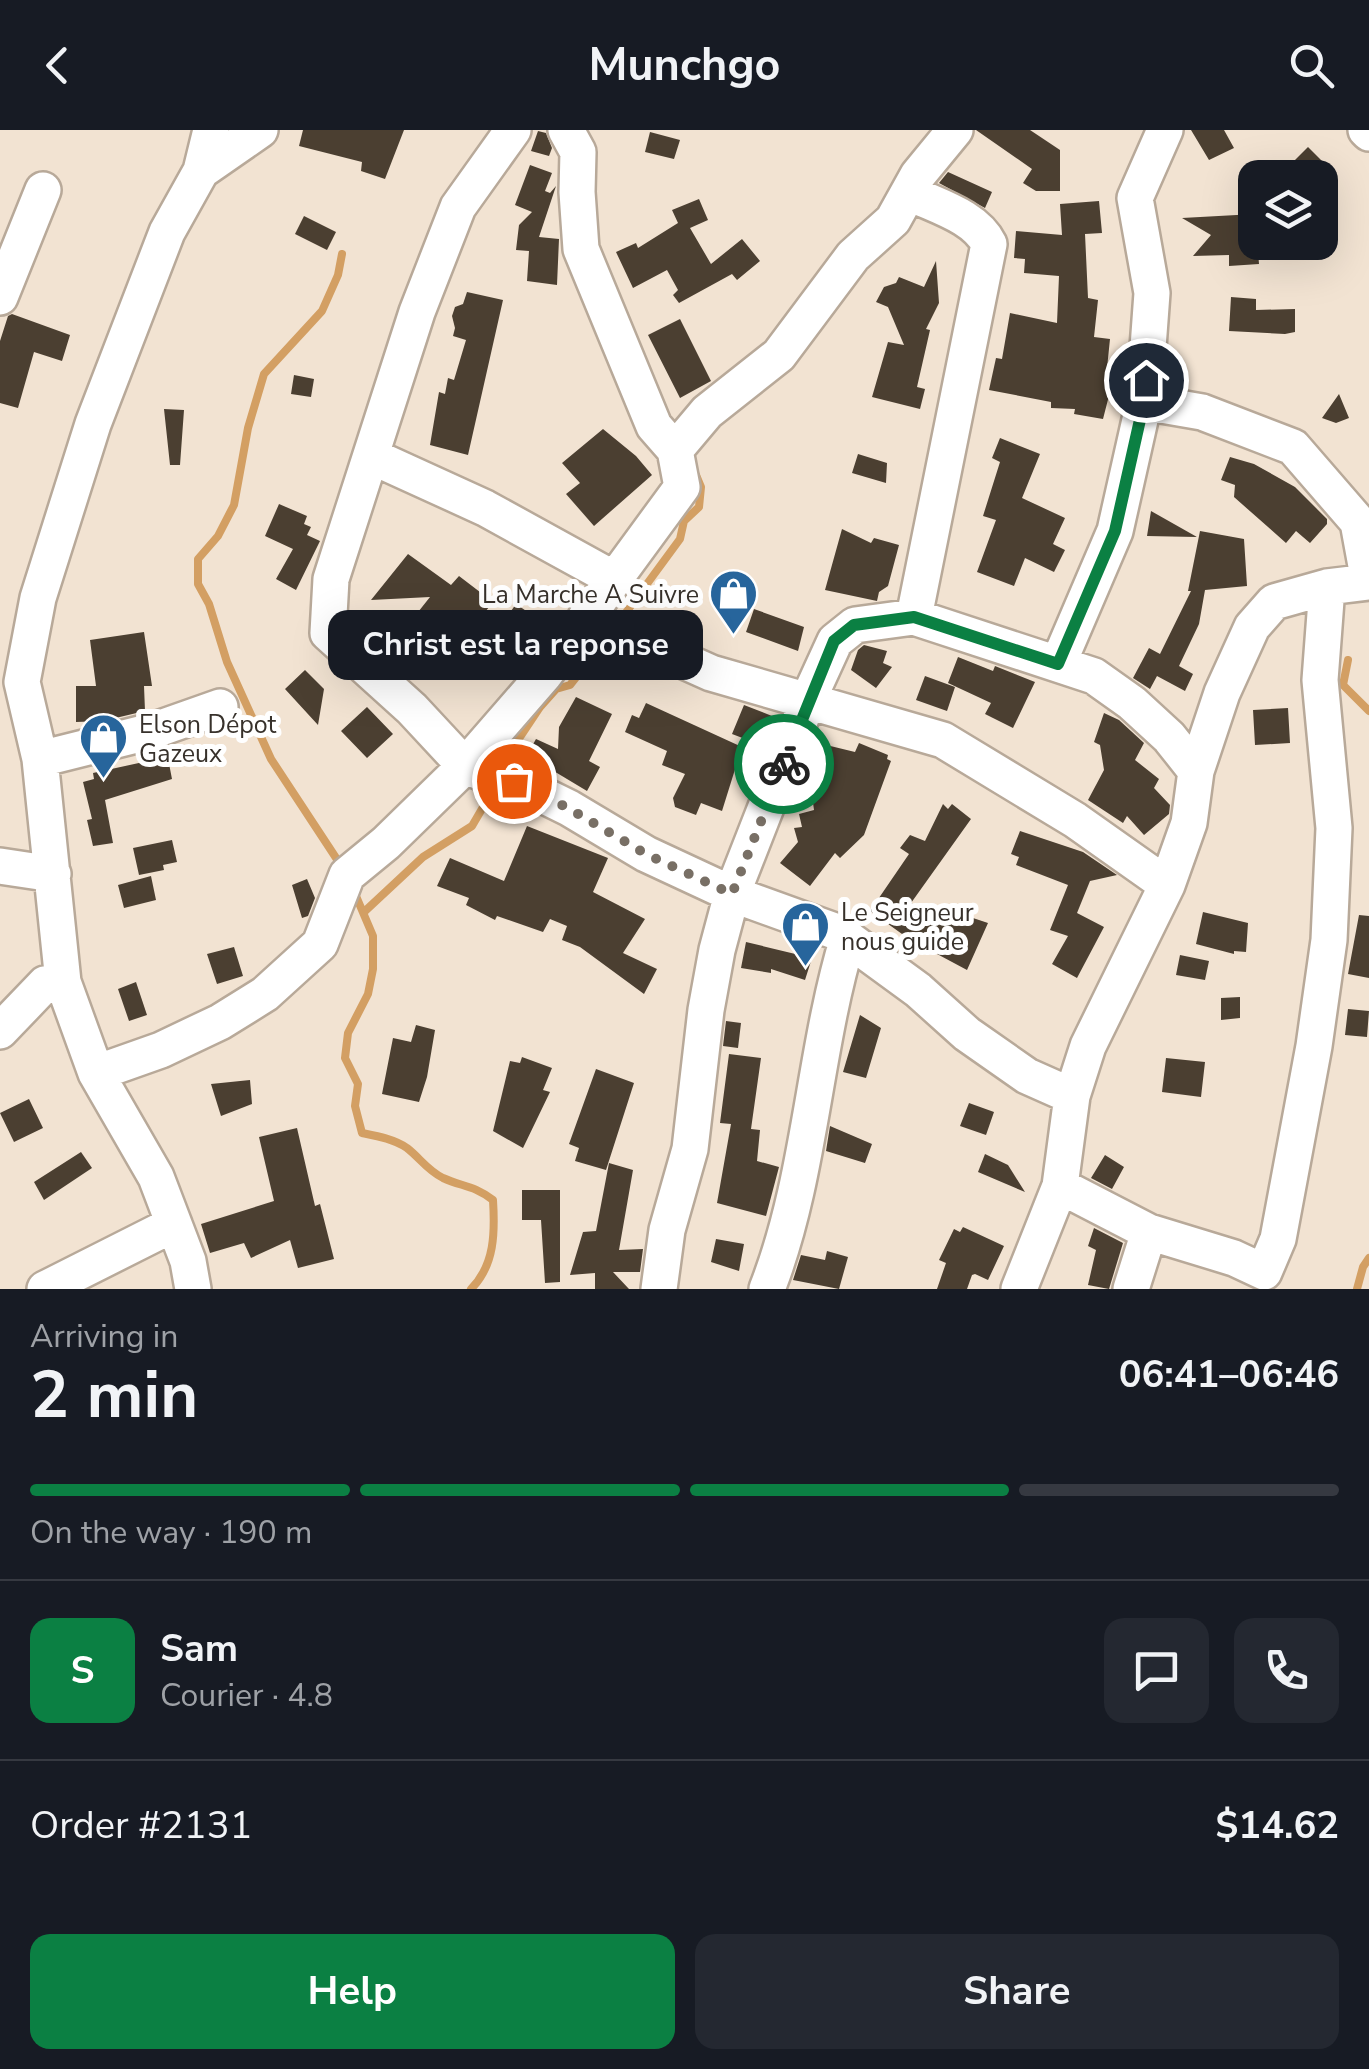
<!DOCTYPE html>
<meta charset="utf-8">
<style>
:root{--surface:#171b24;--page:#242831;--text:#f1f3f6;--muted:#9ea1a6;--line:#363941;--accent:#0b8043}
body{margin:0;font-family:"Nunito Sans",sans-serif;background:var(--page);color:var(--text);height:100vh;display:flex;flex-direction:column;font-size:38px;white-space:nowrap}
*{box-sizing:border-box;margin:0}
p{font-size:32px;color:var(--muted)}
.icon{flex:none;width:55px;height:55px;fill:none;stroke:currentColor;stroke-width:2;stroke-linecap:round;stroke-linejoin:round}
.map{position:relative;height:1159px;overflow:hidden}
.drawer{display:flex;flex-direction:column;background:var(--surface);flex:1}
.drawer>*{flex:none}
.buttons{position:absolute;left:1238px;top:30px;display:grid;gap:20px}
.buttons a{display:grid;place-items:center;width:100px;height:100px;border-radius:20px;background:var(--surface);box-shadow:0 10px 40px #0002;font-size:50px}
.pin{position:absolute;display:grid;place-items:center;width:85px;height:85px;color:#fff;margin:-42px;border:5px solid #fff;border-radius:50%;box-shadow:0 2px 10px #0007}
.courier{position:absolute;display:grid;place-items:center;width:100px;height:100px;margin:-50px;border:8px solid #0b8043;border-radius:50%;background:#fff;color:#222;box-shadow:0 2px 12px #0007}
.bubble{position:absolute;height:70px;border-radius:20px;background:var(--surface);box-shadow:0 10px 40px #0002;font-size:32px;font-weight:700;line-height:70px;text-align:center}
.head em{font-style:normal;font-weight:700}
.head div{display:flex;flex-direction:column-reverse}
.head{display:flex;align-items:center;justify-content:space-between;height:170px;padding:0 30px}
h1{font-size:65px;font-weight:700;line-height:75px}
.bar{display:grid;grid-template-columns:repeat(4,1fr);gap:15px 10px;align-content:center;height:120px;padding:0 30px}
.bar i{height:12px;border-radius:8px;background:var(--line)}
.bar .selected{background:var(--accent)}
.bar p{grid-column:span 4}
.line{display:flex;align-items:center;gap:25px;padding:0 30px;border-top:2px solid var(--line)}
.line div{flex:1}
.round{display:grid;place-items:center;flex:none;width:105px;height:105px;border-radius:20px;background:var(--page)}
.button{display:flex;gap:20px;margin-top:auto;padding:20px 30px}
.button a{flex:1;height:115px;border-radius:20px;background:var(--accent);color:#fff;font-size:40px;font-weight:700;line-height:115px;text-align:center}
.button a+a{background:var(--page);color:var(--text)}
header{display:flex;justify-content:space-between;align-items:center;height:130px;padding:0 30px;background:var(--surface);font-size:45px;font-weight:700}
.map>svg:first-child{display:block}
</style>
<header><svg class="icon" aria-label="back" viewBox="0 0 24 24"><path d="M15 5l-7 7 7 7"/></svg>Munchgo<svg class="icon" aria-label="search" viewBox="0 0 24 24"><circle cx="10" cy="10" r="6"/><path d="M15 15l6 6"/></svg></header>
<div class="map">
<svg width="1369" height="1159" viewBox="0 0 1369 1159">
<rect width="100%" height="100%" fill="#f2e3d2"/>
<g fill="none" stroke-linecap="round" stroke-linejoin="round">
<path stroke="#d39f63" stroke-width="8" d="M619 492 680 409 684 391 699 377 701 357 696 345
M1348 530 1343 555 1369 581
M505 639 516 613 540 577 556 559 570 555 607 508
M342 737 271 629 227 532 209 474 198 454V429L218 406 234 375 248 298 264 244 322 181 338 145 342 124
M353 759 373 806V839L368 864 348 903 345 928 358 954 355 976 362 1003C377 1006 394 1009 407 1018 420 1028 427 1040 443 1048 463 1057 473 1055 493 1070 495 1102 495 1135 471 1159
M364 782 423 727 472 696 493 660
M1357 1159 1363 1137 1369 1128"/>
</g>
<path fill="#4b3f31" d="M303 0H404L385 49 361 41 362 32 299 16Z
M976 0H1030L1060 20V61H1036L1023 53 1032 39Z
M1191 0H1224L1234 18 1209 30Z
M538 1 546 3 552 18 549 26 531 21Z
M650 2 680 10 674 29 645 22Z
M1308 17 1324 33 1309 48H1277Z
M530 35 552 43 545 61 550 63 556 56 539 107 559 109 557 155 527 151 529 121 516 120 519 95 532 82 515 75Z
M948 42 992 62 985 78 939 53Z
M699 69 708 90 690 98 711 134 742 109 760 131 737 150 732 144 679 173 673 165 678 160 667 140 633 158 616 122 636 113 638 118 678 93 672 80Z
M1099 71 1102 103 1085 104 1088 168 1098 170 1094 207 1110 209 1106 248 1113 250 1103 289 1074 284 1075 279 1051 278V272L989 260 996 228 1002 229 1010 183 1057 193 1059 146 1024 143 1025 129 1014 128 1016 101 1062 105 1060 74Z
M1255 84 1259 134 1229 136V125L1193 126 1211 105 1182 88Z
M304 86 336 102 327 120 295 104Z
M936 131 939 173 926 199 930 200 917 257 925 259 920 279 872 267 888 212 904 215 888 177 876 172 884 157 896 153 899 147 924 157Z
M467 162 503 170 468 325 430 315 439 262 445 264 448 248 454 250 466 210 453 206 455 198 452 186 455 177 463 174Z
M1231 167 1256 169V180L1295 179V202L1285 204 1229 201Z
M12 184 70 205 62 231 34 222 18 278 0 273V211L8 186Z
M680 189 711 251 680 268 648 205Z
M294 245 314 249 311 267 291 264Z
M1339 264 1349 288 1336 293 1322 288Z
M164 279 184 280 180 335H170Z
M603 299 636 326 652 345 594 396 566 364 580 353 562 333Z
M1000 308 1040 324 1022 368 1065 388 1053 414 1065 420 1054 442 1025 428 1014 456 977 442 996 390 983 386 1000 332 992 328Z
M858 324 887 333 886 353 852 343Z
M1230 327 1254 334 1295 357 1327 389V394L1310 413 1296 401 1286 413 1234 367 1235 355 1221 350Z
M279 374 307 386 304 394 311 397 307 405 320 411 296 460 276 449 293 419 265 406Z
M1151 381 1197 407 1147 406Z
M842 399 871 413 874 408 899 415 888 456 879 462 877 471 825 460Z
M1200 401 1244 409 1247 456 1205 460 1199 494 1179 536 1193 544 1185 561 1157 546 1150 559 1133 548 1149 518 1160 524 1191 461H1188Z
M408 424 451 455 459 446 493 472 444 534 403 501 430 467 371 470Z
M516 474 538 489 526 506 504 491Z
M754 479 804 497 798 521 746 502Z
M144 502 152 556H144L145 581 103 591 76 592V556H96L90 510Z
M864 515 887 521 883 533 892 537 876 558 851 540 858 520Z
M958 527 993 541 995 536 1035 552 1013 598 985 584 991 573 948 553Z
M305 540 324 559 318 595 285 559Z
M925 546 955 557 947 581 916 570Z
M576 567 612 584 589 631 600 637 587 661 527 625 536 609 558 619 559 597Z
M646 573 742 617 722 681 701 673 696 685 675 677 673 668 685 644 662 635 667 621 625 602 632 585 639 588Z
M744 575 772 586 761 615 732 604Z
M367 577 393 604 367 628 341 601Z
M1288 578 1290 613 1255 615 1253 580Z
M1104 583 1119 590 1144 613 1135 630 1159 649 1154 658 1170 675 1169 684 1144 705 1127 686 1123 693 1088 670 1104 640 1100 615 1094 612Z
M818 613 855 622 859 613 888 625 887 629 891 631 864 705 840 728 835 723 810 756 780 733 798 712 794 698 802 697 799 684 814 680 811 658Z
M166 618 172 649 105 670 113 713 93 716 87 690 92 689 83 652 94 649 93 643 148 631 146 624Z
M943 674 948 679 952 674 971 689 911 773 951 795 955 782 988 793 967 840 909 809 870 781 909 724 900 718 910 705 925 711Z
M527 696 608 728 593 762 645 789 623 823 657 839 644 864 580 817 562 810 567 796 550 789 543 802 497 786 495 790 466 775 469 768 437 756 450 728 504 751Z
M1020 701 1083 722 1117 745 1090 751 1077 783 1104 797 1077 848 1052 834 1068 806 1050 800 1068 755 1016 735 1019 727 1011 724Z
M172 710 177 732 163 735 164 740 139 745 133 718Z
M151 746 156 770 124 778 118 755Z
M307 749 315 768 308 786 302 788 292 755Z
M1203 782 1248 793 1246 822 1234 821V824L1196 814Z
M1359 785 1369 786V848L1348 844Z
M746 812 812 828 805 850 771 839V843L741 838Z
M234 817 243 846 217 854 207 824Z
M1180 825 1209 831 1205 850 1176 845Z
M136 852 147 885 129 891 118 859Z
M1240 867V888L1221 890V868Z
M1348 879 1369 881 1367 907 1345 905Z
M860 885 881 898 866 948 843 942Z
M726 891 741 893 738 918 723 916Z
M416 895 435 900 427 947 419 972 382 964 393 908 411 912Z
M729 924 761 928 751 999 760 1000 757 1031 779 1037 766 1086 717 1073 731 994 720 993Z
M522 927 552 938 543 960 550 962 523 1018 493 1001 510 931 520 933Z
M1166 928 1205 932 1201 967 1162 962Z
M596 939 634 953 606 1040 575 1031 579 1018 569 1014Z
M250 950 252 974 221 986 211 954Z
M29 969 43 998 14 1012 0 983Z
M969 973 994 982 986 1005 960 996Z
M830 996 872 1014 865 1033 826 1021Z
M297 998 315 1076 320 1074 334 1129 298 1138 290 1110 251 1128 244 1113 210 1123 201 1094 274 1071 259 1007Z
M81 1022 92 1038 44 1070 34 1052Z
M985 1024 1008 1035 1025 1062 978 1042Z
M1105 1025 1124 1037 1112 1059 1091 1048Z
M609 1033 633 1040 619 1120 643 1119 640 1142H613L629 1159H595V1143L570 1145 583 1102 596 1101Z
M522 1060H560V1152L545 1153 541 1090H522Z
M963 1097 1004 1116 988 1150 975 1144 972 1145 967 1159H937L946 1133 939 1130 954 1099 960 1102Z
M1094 1098 1123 1113 1109 1159 1088 1155 1096 1120 1088 1116Z
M716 1109 744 1114 739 1141 711 1132Z
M827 1121 848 1127 839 1159 793 1150 801 1125 825 1130Z"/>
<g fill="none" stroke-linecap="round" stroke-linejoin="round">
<defs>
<path id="minor" d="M513 0 458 77 417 182 331 449 328 503 412 579 465 636 500 650 514 651 569 678 646 724 732 764 840 803 918 860 967 904 1027 946 1072 966
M566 0 578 22 577 62 581 119 654 296 675 320
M1366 0 1369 3
M201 41 260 0
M910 63C936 76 975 86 989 114L914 487
M0 167 43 60
M1144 272 1202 282 1293 317 1358 392 1369 452
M371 326 485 378 614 449
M586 487 711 543 943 610 1075 690 1167 755
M1058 534 1115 401 1144 272 1152 163 1135 68 1165 0
M40 629 152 601 220 577
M0 736 53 744
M0 901 45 854 63 852
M96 943 161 920 220 892 265 864 320 814 347 745 386 713 465 636 545 544 682 357 675 320 707 282 779 225 853 126 893 90 918 45 955 0
M1060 1056 1149 1102 1234 1128 1264 1142 1278 1109 1314 916 1329 810 1334 698 1320 550 1327 457
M45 1159 174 1094
M193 1159 188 1131 156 1047 96 943 63 852 40 629 22 552 38 468 93 294 167 102 201 41 211 0
M659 1159 667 1100 690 1019 706 880 717 820 732 764 808 570 835 511 855 495 914 487 1094 546 1132 573 1169 607 1196 641
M767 1159C811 1047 813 923 848 808
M1019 1159 1060 1056 1072 966 1088 916 1167 755 1189 693 1196 641 1222 563 1252 497 1274 472 1327 457 1369 452
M1131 1159 1149 1102"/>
</defs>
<use href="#minor" stroke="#b8a999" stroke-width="40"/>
<use href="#minor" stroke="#fff" stroke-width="35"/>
</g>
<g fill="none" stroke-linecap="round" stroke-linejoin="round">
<path stroke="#786f65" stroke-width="10" stroke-dasharray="0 18" d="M514 651 568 678 646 724 732 764 784 634"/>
<path stroke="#0b8043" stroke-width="12" d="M784 634 834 511 854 495 914 487 1058 534 1115 401 1144 272 1146 250"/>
</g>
<defs>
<symbol id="shop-pin" viewBox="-11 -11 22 30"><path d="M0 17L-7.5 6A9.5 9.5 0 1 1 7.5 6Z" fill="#27659c" stroke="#fff"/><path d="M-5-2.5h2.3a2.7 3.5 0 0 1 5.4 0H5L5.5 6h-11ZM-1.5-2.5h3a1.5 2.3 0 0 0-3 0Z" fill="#fff"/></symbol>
</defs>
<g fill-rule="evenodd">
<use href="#shop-pin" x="706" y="436" width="55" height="75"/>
<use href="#shop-pin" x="76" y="580" width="55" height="75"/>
<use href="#shop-pin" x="778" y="768" width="55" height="75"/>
</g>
<g text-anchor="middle" stroke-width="10" stroke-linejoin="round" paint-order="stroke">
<g font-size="25" fill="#37312b" stroke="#fff" text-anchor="start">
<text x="699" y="473" text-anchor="end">La Marche A Suivre</text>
<text x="139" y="603">Elson Dépot<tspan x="139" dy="29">Gazeux</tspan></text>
<text x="841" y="791">Le Seigneur<tspan x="841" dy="29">nous guide</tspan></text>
</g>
</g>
</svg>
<div class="buttons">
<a><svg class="icon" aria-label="layers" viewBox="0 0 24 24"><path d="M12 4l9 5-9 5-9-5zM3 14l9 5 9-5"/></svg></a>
</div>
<div class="pin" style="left:514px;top:651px;background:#ea580c"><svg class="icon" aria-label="bag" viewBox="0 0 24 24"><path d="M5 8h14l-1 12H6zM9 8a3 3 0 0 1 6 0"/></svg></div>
<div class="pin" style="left:1146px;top:250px;background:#1f2937"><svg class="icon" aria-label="home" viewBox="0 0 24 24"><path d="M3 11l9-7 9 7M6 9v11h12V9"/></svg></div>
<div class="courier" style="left:784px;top:634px"><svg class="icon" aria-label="bike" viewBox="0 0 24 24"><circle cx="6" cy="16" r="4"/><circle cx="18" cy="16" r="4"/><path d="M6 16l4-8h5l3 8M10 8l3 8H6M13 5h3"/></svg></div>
<div class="bubble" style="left:328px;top:480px;width:375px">Christ est la reponse</div>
</div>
<section class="drawer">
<div class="head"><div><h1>2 min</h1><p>Arriving in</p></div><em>06:41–06:46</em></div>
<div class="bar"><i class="selected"></i><i class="selected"></i><i class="selected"></i><i></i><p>On the way · 190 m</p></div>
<div class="line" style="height:180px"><b class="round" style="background:var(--accent);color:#fff">S</b><div><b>Sam</b><p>Courier · 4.8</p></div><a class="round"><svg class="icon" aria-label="chat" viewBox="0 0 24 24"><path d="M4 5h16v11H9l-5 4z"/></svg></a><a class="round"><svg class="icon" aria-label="phone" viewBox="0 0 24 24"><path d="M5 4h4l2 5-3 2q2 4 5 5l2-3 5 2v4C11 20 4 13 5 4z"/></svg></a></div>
<div class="line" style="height:130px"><div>Order #2131</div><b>$14.62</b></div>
<div class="button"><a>Help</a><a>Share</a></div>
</section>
